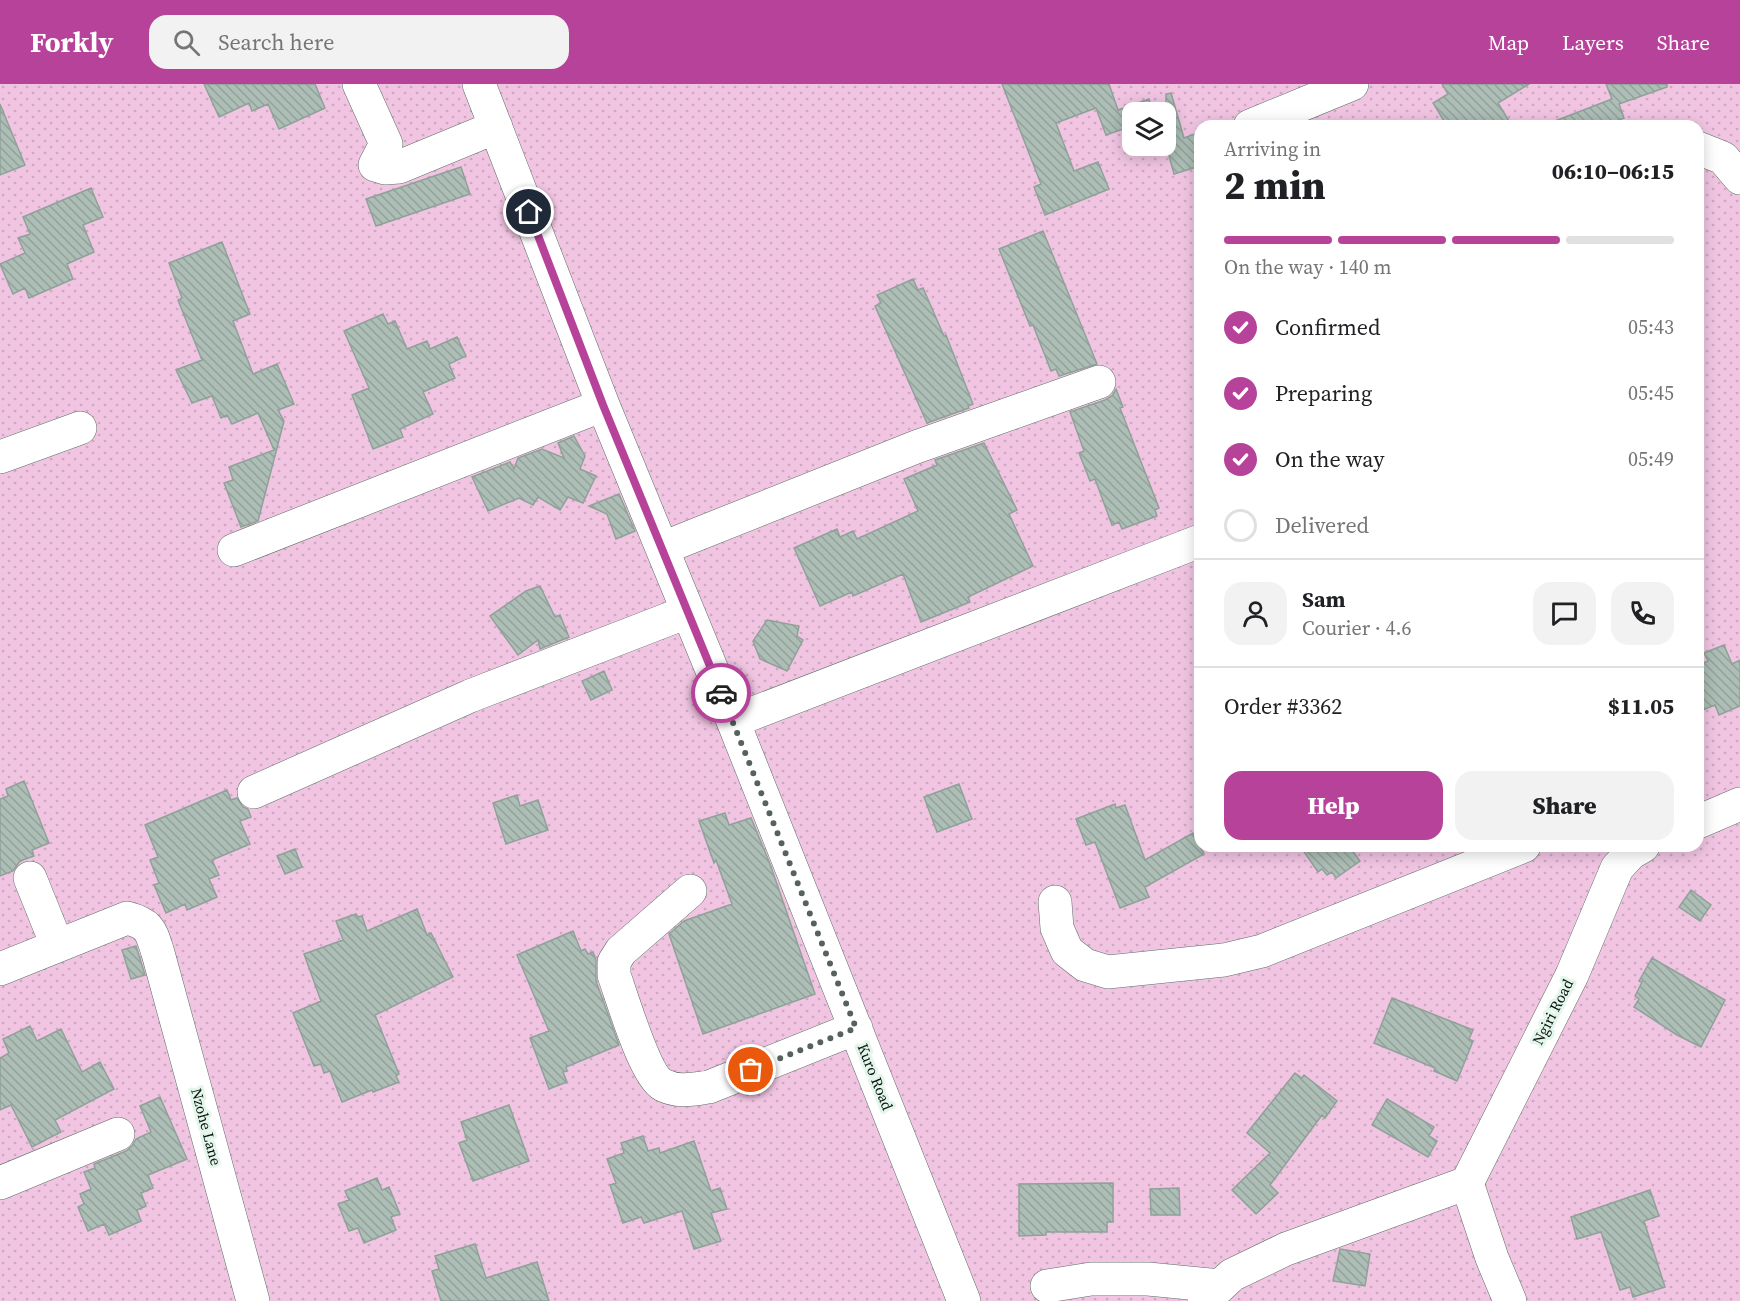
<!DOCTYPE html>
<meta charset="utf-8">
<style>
:root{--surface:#fff;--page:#f2f2f2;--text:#202124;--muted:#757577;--line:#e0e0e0;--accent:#b7429a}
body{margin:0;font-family:"Source Serif 4",serif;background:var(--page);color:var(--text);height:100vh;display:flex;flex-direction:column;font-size:22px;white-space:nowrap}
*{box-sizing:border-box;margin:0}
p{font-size:20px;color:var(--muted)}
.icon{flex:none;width:33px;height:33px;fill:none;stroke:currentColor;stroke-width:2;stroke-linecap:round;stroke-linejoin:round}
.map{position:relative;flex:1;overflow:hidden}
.drawer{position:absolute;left:1194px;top:36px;width:510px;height:732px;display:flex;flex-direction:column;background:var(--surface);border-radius:18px;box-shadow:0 3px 15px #0003}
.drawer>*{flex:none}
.buttons{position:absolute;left:1122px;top:18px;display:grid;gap:12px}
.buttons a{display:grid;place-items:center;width:54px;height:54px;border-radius:12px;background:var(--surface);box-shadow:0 3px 15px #0003;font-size:30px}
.pin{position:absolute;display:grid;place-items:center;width:51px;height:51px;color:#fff;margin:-26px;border:3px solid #fff;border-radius:50%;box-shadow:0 2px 6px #0007}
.courier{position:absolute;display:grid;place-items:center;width:60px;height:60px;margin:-30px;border:4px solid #b7429a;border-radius:50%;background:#fff;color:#222;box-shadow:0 2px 8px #0007}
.summary em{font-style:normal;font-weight:800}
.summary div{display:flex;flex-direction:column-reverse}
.summary{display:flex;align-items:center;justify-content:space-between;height:102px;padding:0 30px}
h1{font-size:39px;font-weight:800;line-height:45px}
.bar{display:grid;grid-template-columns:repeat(4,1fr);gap:9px 6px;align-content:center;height:72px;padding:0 30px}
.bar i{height:8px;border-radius:4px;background:var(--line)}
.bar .active{background:var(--accent)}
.bar p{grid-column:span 4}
.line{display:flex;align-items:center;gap:15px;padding:0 30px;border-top:2px solid var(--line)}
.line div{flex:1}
.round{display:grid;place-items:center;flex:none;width:63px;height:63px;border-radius:18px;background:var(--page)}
ol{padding:0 30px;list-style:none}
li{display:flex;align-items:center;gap:18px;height:66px}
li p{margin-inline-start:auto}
li .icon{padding:6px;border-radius:50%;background:var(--accent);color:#fff;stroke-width:4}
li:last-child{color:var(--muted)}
li i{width:33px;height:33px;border:3px solid var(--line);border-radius:50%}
.action{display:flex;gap:12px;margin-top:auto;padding:12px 30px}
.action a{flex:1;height:69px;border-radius:18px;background:var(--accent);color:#fff;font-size:24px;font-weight:800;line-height:69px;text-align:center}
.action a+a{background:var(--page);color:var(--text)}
header{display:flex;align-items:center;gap:36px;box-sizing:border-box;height:84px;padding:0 30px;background:var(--accent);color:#fff}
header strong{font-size:28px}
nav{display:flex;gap:33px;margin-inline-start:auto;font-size:21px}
.search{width:420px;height:54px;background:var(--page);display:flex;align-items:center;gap:15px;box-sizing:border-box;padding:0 21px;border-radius:18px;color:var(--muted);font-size:22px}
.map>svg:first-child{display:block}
</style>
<header>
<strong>Forkly</strong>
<div class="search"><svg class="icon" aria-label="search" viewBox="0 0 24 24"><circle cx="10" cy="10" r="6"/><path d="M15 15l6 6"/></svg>Search here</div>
<nav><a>Map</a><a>Layers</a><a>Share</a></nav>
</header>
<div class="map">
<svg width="1740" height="1217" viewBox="0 0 1740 1217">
<defs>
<pattern id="garden-dots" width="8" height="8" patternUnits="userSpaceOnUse" patternTransform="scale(1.5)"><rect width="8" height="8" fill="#f1c5e2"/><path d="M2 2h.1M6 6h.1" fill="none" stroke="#cda8c1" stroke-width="1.8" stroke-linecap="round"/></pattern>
<pattern id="building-back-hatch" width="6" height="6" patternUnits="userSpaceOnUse" patternTransform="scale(1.5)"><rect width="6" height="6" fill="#acbeb6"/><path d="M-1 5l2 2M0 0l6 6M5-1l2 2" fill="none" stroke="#93a29b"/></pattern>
</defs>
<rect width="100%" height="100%" fill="#e3f6ec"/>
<path fill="url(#garden-dots)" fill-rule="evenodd" d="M0 0H1740V1217H0ZM1132 28H1166V62H1132ZM1200 42H1698V762H1200Z"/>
<path fill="url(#building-back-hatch)" stroke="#90a199" stroke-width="1.5" d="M204 0H315L325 24 279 45 268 20 252 27 249 19 219 33Z
M1002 0H1109L1118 26 1149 15 1153 28H1132V42L1106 51 1096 24 1056 39 1074 87 1098 78 1109 105 1045 131 1034 103 1041 100Z
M1442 0H1529L1498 19 1512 42H1447L1433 19 1448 10Z
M1606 0H1667V3L1619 20 1624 34 1603 42H1547V40L1612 15Z
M1171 9 1184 54 1200 48V82L1174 90 1166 61V10Z
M0 20 25 81 0 91Z
M461 83 470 110 376 142 366 115Z
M91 104 103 133 83 141 94 168 67 180 73 195 29 214 25 204 13 210 0 180 25 169 18 154 30 150 23 133Z
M1043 147 1097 280 1059 292 1056 285 1051 287 1033 241 1030 242 999 165Z
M222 158 250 230 233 237 253 290 277 280 294 320 278 326 284 337 258 437 241 443 224 399 233 396 229 383 274 366 258 329 232 340 227 331 221 334 212 312 192 319 176 286 202 276 178 216 182 214 169 179Z
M913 195 918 206 923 204 944 252 946 251 973 320 968 322 969 324 927 339 875 222 881 219 877 211Z
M383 230 388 240 395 237 407 265 427 257 430 265 457 253 466 272 449 280 455 294 423 308 433 330 400 345 403 353 373 365 352 311 369 304 344 247Z
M1116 305 1123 323 1120 324 1159 424 1155 426 1157 432 1122 445 1119 438 1112 441 1095 395 1090 397 1079 369 1084 367 1070 328 1105 316 1113 311Z
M574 352 585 372 580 385 596 392 583 419 568 413 560 426 538 413 533 421 519 414 488 427 472 393 510 378 514 385 518 374 542 365 564 374 558 359Z
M984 359 1017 426 1009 430 1033 482 968 513 970 518 921 538 903 490 853 512 852 508 820 522 794 464 837 445 840 453 853 447 857 455 918 427 904 395 937 381 935 376Z
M619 410 635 447 616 455 607 430 589 422Z
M540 502 555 533 560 531 569 553 540 565 538 556 518 571 490 532 526 507Z
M767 536 799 542 797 552 803 556 787 587 760 575 753 557Z
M1724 561 1732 580 1740 576V622L1719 631 1715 621 1698 628V581L1708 577 1704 569Z
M604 587 612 606 591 616 582 597Z
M24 697 49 759 32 766 34 772 20 777 13 787 0 792V715L8 712 6 705Z
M959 700 972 735 937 748 924 713Z
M227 706 231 716 237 714 243 723 248 725 251 733 240 737 250 760 212 776 219 791 209 795 217 813 187 826 185 820 166 829 154 801 159 799 150 776 158 773 145 741Z
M517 711 520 722 538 716 548 746 506 760 493 719Z
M1115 720 1116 724 1125 721 1145 776 1193 749 1204 770 1145 803 1149 813 1120 824 1095 758 1086 761 1076 735Z
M725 729 729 741 751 734 770 780 815 910 703 950 669 850 684 837 732 820 716 776 714 779 699 737Z
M1300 762H1349L1360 777 1336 794 1332 788 1327 791 1322 785 1318 788Z
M295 765 302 783 285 790 277 772Z
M1691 806 1711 821 1700 837 1679 823Z
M417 825 427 851 431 849 453 893 375 931 399 990 396 992 399 998 373 1008 372 1006 342 1018 330 987 324 989 321 980 314 982 293 929 321 917 304 870 343 856 336 837 356 830 358 833 362 832 367 847Z
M573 847 581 867 585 865 588 870 593 868 596 876V897L619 961 566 983 567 987 563 988 567 998 549 1005 530 954 549 947 517 871Z
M136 862 145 891 131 895 122 866Z
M1652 874 1725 916 1701 963 1677 951 1634 923 1639 915 1635 912 1642 898 1639 897Z
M1392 914 1473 946 1469 955 1473 957 1457 997 1434 987 1435 984 1374 959Z
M30 942 37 957 61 945 82 988 100 978 114 1005 55 1036 61 1048 32 1063 11 1021 0 1026V974L9 969 3 955Z
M1295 989 1302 994 1304 991 1337 1017 1325 1034 1322 1031 1270 1101 1278 1109 1256 1130 1232 1106 1270 1069 1247 1049Z
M160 1013 187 1075 148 1091 153 1104 141 1109 146 1122 137 1126 141 1137 109 1151 104 1140 88 1147 78 1123 84 1120 80 1110 91 1105 84 1088 95 1084 94 1080 126 1067 132 1062 136 1055 151 1048 140 1022Z
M1387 1015 1434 1043 1429 1052 1437 1057 1428 1073 1372 1041Z
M509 1021 529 1077 473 1097 459 1059 467 1056 461 1038Z
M643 1052 648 1067 659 1064 660 1069 694 1057 711 1107 720 1104 727 1125 711 1129 721 1157 694 1165 682 1127 644 1139 641 1133 623 1139 610 1101 616 1099 607 1075 624 1069 621 1059Z
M377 1094 382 1106 389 1103 400 1130 391 1133 396 1146 364 1159 358 1144 349 1147 338 1120 349 1116 345 1107Z
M1113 1099V1138H1107V1148H1046V1151L1019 1152V1100Z
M1179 1104 1180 1131H1151L1150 1105Z
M1650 1106 1659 1132 1644 1137 1665 1203 1633 1213 1630 1203 1620 1206 1601 1148 1577 1155 1571 1133Z
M475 1160 486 1194 537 1178 549 1217H441L432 1187 439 1185 435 1172Z
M1340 1165 1370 1170 1365 1202 1333 1197Z"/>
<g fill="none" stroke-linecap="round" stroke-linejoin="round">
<defs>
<path id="minor" d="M359 0 386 60 375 81 385 84 399 83 496 43
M479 0 603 321 733 637 964 1217
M1250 42 1352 0
M1698 64 1723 74 1740 94
M0 373 80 344
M663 464 916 363 1099 298
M234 466 603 321
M733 637 1200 457
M254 708 470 612 687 528
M1698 738 1740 720
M30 794 57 861
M690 807 621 867 614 878V891C622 913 645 992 663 1001 678 1009 694 1005 709 1003L856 944
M1055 818 1057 844 1067 867 1085 881 1108 888 1224 876 1262 867 1524 762
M0 885 127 834C151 840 151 848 158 869L253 1217
M0 1099 118 1050
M1467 1099 1492 1174 1510 1217
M1047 1202 1091 1195H1148L1220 1202
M1204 1217 1232 1191 1286 1165 1467 1099 1572 891 1617 784 1631 769 1643 762"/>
</defs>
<use href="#minor" stroke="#5d6e66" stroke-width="34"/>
<use href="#minor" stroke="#fff" stroke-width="33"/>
</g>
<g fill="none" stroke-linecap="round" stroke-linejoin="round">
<path stroke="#57625c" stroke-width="6" stroke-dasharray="0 10.8" d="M721 609 856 944 751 986"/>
<path stroke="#b7429a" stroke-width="8" d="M529 128 603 321 721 609"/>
</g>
<g text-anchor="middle" stroke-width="6" stroke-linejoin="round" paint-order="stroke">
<g font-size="15" fill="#0c120f" stroke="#e3f6ec">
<text transform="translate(1553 928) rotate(-63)" y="5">Ngiri Road</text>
<text transform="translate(875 993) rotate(68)" y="5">Kuro Road</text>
<text transform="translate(206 1043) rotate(75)" y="5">Nzohe Lane</text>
</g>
</g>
</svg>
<div class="buttons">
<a><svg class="icon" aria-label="layers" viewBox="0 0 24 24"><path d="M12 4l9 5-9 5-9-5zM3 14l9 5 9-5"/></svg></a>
</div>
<div class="pin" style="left:751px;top:986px;background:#ea580c"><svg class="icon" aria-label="bag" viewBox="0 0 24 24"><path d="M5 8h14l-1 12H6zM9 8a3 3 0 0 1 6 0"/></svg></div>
<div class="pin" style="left:529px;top:128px;background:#1f2937"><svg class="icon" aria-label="home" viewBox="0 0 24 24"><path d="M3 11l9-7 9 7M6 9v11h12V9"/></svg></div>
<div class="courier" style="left:721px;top:609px"><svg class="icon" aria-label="car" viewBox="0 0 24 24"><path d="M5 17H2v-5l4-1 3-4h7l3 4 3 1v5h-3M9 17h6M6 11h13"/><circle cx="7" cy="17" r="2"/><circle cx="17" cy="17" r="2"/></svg></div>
<section class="drawer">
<div class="summary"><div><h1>2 min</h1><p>Arriving in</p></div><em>06:10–06:15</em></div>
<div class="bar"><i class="active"></i><i class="active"></i><i class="active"></i><i></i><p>On the way · 140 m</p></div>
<ol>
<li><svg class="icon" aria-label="check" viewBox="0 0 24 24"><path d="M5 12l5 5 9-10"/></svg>Confirmed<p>05:43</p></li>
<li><svg class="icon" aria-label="check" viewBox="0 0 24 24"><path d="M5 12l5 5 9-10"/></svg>Preparing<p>05:45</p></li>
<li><svg class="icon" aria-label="check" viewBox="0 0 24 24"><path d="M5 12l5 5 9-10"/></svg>On the way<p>05:49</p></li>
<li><i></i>Delivered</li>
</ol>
<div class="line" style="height:108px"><a class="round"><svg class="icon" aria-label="person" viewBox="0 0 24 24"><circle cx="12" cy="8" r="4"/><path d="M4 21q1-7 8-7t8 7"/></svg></a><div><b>Sam</b><p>Courier · 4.6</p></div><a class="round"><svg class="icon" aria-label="chat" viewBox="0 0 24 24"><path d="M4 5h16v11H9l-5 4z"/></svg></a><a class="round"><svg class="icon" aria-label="phone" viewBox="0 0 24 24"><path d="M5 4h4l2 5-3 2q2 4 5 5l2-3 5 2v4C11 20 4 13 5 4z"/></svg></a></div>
<div class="line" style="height:78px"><div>Order #3362</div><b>$11.05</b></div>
<div class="action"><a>Help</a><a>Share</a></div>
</section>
</div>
